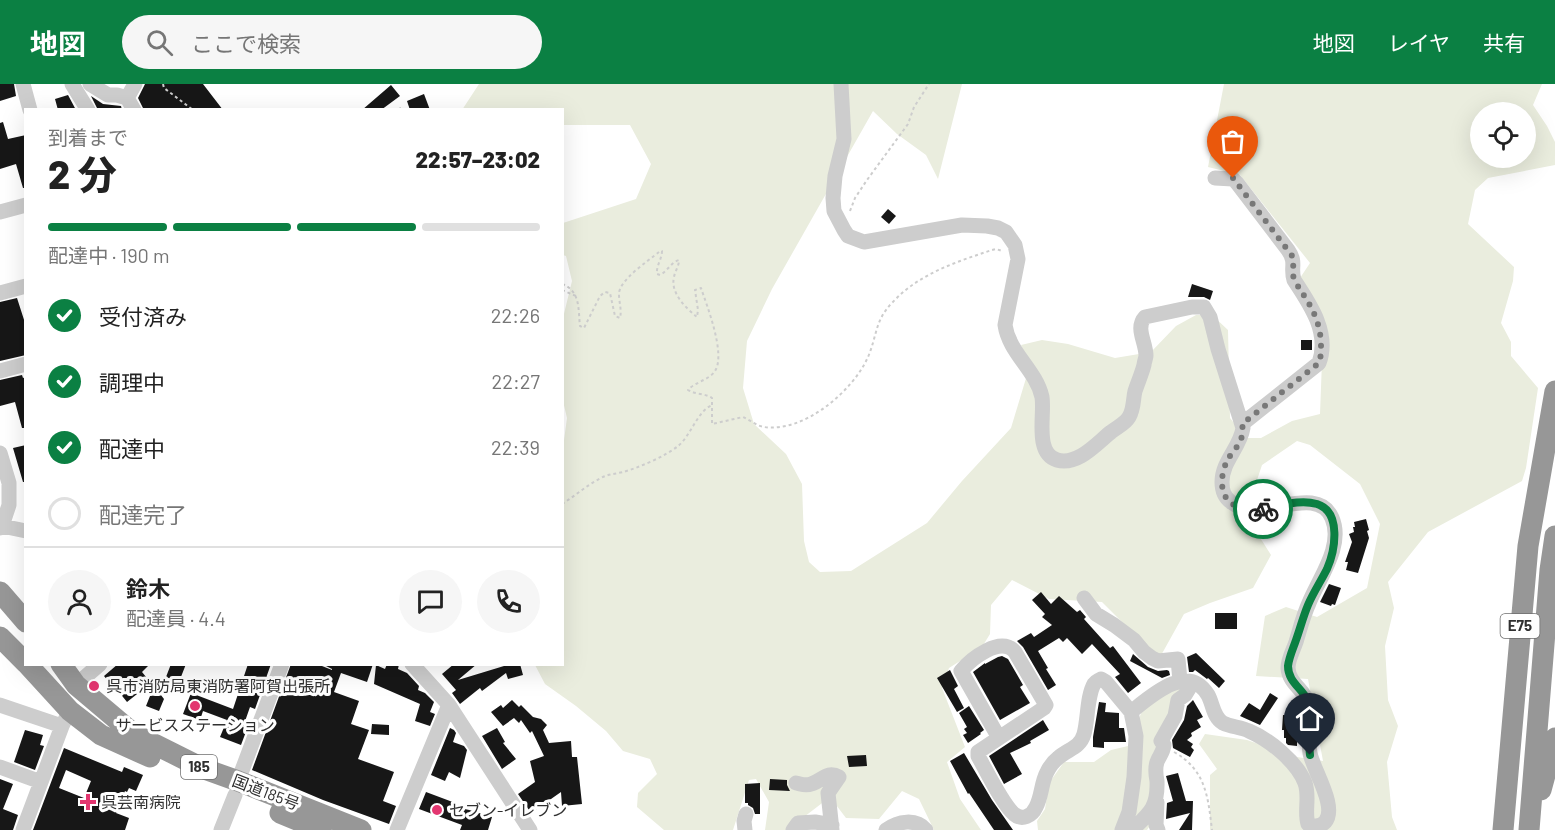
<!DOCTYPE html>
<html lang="ja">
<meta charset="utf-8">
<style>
:root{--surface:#fff;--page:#f6f6f6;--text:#222;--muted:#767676;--line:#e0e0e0;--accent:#0b8043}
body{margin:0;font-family:Barlow,"Noto Sans JP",sans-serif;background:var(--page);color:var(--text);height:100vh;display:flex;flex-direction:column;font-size:22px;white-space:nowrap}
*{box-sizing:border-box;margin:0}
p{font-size:20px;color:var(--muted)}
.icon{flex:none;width:33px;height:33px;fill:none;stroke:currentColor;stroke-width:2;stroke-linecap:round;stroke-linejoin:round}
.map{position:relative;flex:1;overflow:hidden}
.details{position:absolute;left:24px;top:24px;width:540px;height:558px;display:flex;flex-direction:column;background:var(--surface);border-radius:0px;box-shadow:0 6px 24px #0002}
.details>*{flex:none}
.fabs{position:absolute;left:1470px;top:18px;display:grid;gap:12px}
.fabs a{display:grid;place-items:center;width:66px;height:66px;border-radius:50%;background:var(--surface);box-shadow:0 6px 24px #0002;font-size:30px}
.pin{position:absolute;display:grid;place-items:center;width:51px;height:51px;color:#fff;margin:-62px -26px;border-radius:50% 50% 50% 0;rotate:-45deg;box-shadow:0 0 6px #0007}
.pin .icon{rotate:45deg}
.courier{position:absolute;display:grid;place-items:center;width:60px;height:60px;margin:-30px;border:4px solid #0b8043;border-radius:50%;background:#fff;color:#222;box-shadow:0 2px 8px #0007}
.headline em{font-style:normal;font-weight:800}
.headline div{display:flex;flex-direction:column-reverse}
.headline{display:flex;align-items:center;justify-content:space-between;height:102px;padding:0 24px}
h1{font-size:39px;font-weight:800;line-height:45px}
.bar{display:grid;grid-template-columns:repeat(4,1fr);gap:9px 6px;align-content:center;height:72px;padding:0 24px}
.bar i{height:8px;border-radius:4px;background:var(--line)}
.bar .current{background:var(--accent)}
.bar p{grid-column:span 4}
.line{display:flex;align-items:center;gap:15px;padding:0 24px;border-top:2px solid var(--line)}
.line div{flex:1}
.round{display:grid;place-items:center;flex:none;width:63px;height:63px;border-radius:32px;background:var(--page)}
ol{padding:0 24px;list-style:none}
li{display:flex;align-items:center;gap:18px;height:66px}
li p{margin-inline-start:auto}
li .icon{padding:6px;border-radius:50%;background:var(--accent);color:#fff;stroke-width:4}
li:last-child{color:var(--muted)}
li i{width:33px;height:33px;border:3px solid var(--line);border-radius:50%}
header{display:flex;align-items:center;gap:36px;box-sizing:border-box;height:84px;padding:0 30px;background:var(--accent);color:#fff}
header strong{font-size:28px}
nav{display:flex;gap:33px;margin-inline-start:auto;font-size:21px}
.search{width:420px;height:54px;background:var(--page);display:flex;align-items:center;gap:15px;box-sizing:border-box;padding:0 21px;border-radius:33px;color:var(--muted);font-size:22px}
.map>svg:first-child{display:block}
</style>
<header>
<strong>地図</strong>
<div class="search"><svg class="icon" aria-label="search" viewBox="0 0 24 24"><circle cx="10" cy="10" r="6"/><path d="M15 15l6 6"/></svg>ここで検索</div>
<nav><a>地図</a><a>レイヤ</a><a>共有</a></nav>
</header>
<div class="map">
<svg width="1555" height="746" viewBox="0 0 1555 746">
<rect width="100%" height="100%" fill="#fff"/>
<path fill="#eaedde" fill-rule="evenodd" d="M479 0H962L938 95 926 71 897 50 873 27 772 205 747 257 743 304 754 340 786 370 802 400 804 457 809 478 820 488 851 487 927 439 962 397 1011 344 1030 281 1021 261 1042 256 1068 260 1115 274 1151 268 1176 242 1196 231H1212L1228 246 1230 334 1246 354H1261L1292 337 1320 330 1322 277 1300 194 1310 179 1240 91 1208 83 1224 0H1542L1533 21 1547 42 1555 58V81L1488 94 1475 106 1468 140 1514 183 1513 197 1501 239 1511 258V272L1538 304 1526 384 1522 397 1428 448 1388 498 1394 524 1385 562 1388 616 1398 642 1387 678 1392 733 1397 746H1210V691L1217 685 1199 660 1205 650 1247 656 1297 673 1323 677 1308 595 1256 592 1265 532 1286 523 1317 533 1367 504 1380 440 1360 400 1310 361 1297 357 1262 381 1254 405 1259 452 1271 471 1253 504 1210 519 1184 530 1159 575 1102 518 1049 515 1012 496 991 521 990 550 982 563 949 584 942 604 965 663 947 678 960 715 981 746H934L919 715 902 707 879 735 846 734 830 713 787 746H765L769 718 756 695 749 696 733 746H664L637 723 638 709 657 690 650 675 623 667 606 647 576 622 545 600 535 581 562 580V371L567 334 563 317 562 238 572 197 566 172 563 171V139L636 115 651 80 630 41H563L562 26H462ZM1480 28H1526V74H1480Z
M1183 603 1176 613 1153 737 1147 746H1038L1037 737 1045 725 1049 699 1064 678H1094L1111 666 1128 662 1142 627 1166 609Z"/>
<path fill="#171717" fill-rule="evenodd" d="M0 0H14L16 12 0 17Z
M145 0H203L223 26H144L138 14Z
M391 1 400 12 381 26H362Z
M424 10 430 26H410L407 17Z
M68 11 76 26H58L55 15Z
M91 12 103 20 121 22 122 26H98Z
M3 38 8 55 26 51V104H23L16 80 0 85V39Z
M888 125 896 132 889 140 881 133Z
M1192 200 1213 207 1210 216 1204 213H1188Z
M17 214 26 242V271L0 277V218Z
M1301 256H1312V266H1301Z
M22 291 23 294 26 293V344H22L15 318 0 322V296Z
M26 361V398H23L13 364Z
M1366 435 1369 446 1367 447 1369 454 1358 489 1346 486 1348 478H1345L1352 458 1349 450 1354 448 1353 443H1355L1354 438Z
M1329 500 1341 504 1335 521 1332 520 1331 522 1320 518Z
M1041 508 1051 520 1059 512 1077 528 1080 526 1086 533 1084 535 1110 564 1113 562 1141 599 1128 609 1115 593 1120 590 1092 560 1082 570 1067 554 1063 558 1059 554 1038 567 1048 584 1046 585 1056 601 1048 606 1023 563 1017 557 1031 549 1034 553 1052 541 1042 533 1045 530 1032 516Z
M1215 529H1237V545H1215Z
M1196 569 1225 597 1219 604 1208 594 1207 595 1195 586 1193 588H1189L1187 573Z
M1133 570 1148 583 1158 587 1167 586 1169 587 1170 591 1162 594 1130 577Z
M1002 572 1008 575 1023 601 1020 603 1030 619 1000 636 973 588 985 579V580L998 573Z
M118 580H150L142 588 151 599 127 618 115 603 114 604 104 592Z
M171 580H186L179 598 166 593Z
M248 580H271L255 625 250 623 243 643 247 645 241 661 220 653 227 636 203 627 200 636 183 630 191 609 233 625Z
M291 580H317L332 586V585L322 580H373L367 598 341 589 334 608 359 617 351 640 369 646 358 675 394 688 383 717 396 722 389 740 323 716 252 686Z
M387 580H399L398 585 407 589 419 602 418 606 425 609 434 618 430 628 435 630 430 642 415 637 420 620 374 600 376 581 385 585Z
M454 580H477L458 596 504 582V580H520L523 591 508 595 506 589 482 607 480 604 460 620 452 609 456 606 442 590Z
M950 586 958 602 954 605 964 624 957 628 937 594Z
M154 602 164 615 159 627 146 622Z
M1270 609 1278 614 1260 641 1240 632 1249 619 1260 626Z
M512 616 519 623 521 621 533 633 541 635 547 641 543 646 549 659 571 657 572 673H577L582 720 562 722 561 708 531 729 518 710 535 698 530 677 544 672 532 647 530 649 521 636 519 639 514 634 503 642 491 628 501 621 503 624Z
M1193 616 1203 633 1197 636 1201 643 1191 649 1192 652 1187 656 1193 660 1191 663 1194 666 1190 673 1173 664 1172 656 1184 636 1187 622Z
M1099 618 1106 619 1105 628 1119 629V644H1124L1126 658H1104V664L1093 663V653Z
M969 622 984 646 980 649 981 650 968 659 963 651 967 649 964 645 967 643 959 629Z
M1283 631 1297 632V662L1288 661 1286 659V654H1284V646H1282Z
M1043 636 1049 646 1030 657 1031 659 1010 669 1022 690 1004 700 989 672Z
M372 640 389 641V651L371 650Z
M450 644 454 646 456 649 453 658 464 662 467 666 460 694 449 688 445 697 431 691Z
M497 644 505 658 503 659 516 675 502 685 482 652Z
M25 646 43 651 40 661 44 662 35 686 14 678Z
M64 664 122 688 124 683 143 691 136 707 129 704 127 708 125 707 116 729 129 734 125 746H33ZM66 686 91 697 84 714 59 704Z
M964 669 992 716 1013 746H994L969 709 968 710 950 677Z
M866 671 867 682 849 683 847 672Z
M1178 689 1186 717H1193L1192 746H1179L1190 729 1166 735 1167 719 1173 717 1166 692Z
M0 695 13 700 3 725 18 731 13 746H0Z
M770 695 787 696V701L790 707 769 706Z
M760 699V730H755L753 724 748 721V719H745V700Z
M426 708 466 723V725L492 733 488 746H460L462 741 419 725Z"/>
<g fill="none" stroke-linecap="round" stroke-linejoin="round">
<path stroke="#cdcdcd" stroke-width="2" stroke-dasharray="3 3" stroke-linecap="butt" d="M163 0 164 4 193 26
M394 26 400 24 401 26
M850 127 855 114 867 96 908 40 914 23 929 0
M562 200C581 207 578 226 580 242L584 244 600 212 605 208 610 209 615 232 620 234C622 226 619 219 619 210 619 196 648 177 659 168L662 167C662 175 656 182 657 190L660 191C668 187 671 178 679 176 679 182 675 187 674 193 670 209 686 224 697 233L698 226 695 206 701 204C707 222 726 270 715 287 709 296 695 298 688 306 696 311 705 309 712 314V340L743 333C750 336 757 342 764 343 804 349 853 307 868 273 877 252 875 236 892 219 918 190 956 178 992 166L996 165 1002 167
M562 206 576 212
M562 420C575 412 587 401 601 394 608 390 615 390 623 388 638 384 666 372 678 362 691 352 698 325 713 321
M1174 668C1206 686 1208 713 1212 746"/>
<path stroke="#cdcdcd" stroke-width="15" d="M23 0 30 26
M72 0 88 26
M90 0 108 11H117L127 14 134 26
M841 0 844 55 835 92 833 114 834 127 844 146 848 152 864 158 962 141 987 142 998 144 1006 148 1015 161 1018 175 1005 241C1009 269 1036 286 1042 313 1045 330 1034 369 1057 376 1078 382 1097 359 1111 348 1117 343 1125 340 1129 333 1134 325 1133 315 1135 307 1138 298 1142 289 1144 281 1144 279 1146 273 1146 272 1146 258 1135 244 1145 233L1192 223H1204L1210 233 1218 265 1243 344C1240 364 1222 377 1222 398 1222 407 1224 413 1231 418 1258 440 1317 398 1332 434 1344 462 1319 494 1309 519 1303 532 1300 545 1296 558 1293 567 1288 575 1288 584 1289 600 1305 606 1308 619 1313 635 1307 653 1310 669 1313 686 1338 723 1325 738 1320 743 1314 743 1308 740 1304 727 1310 713 1305 699 1297 678 1270 656 1249 647 1241 643 1231 643 1223 639 1213 633 1213 620 1208 611 1188 578 1151 612 1131 628L1136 652 1134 693 1129 728 1122 746
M127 14 135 0
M1215 94 1233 95 1237 99 1288 166C1297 179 1290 183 1294 196 1310 220 1330 249 1319 279L1242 340
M0 128 26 121
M0 209 26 202
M0 287 26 280
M0 369 9 399V421L2 442 0 444
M2 442 26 447
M1084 514 1096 530 1114 541 1134 556 1144 568 1152 574 1158 577 1178 575 1180 597
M412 580 449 621 530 746
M76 601 100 580
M0 621 62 642 66 634
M999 654 961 587C971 575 1001 551 1015 568L1046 621 1044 624 978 668V672C986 686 1003 721 1014 730 1022 737 1032 732 1036 723 1042 712 1041 699 1047 688 1049 684 1054 677 1058 674 1068 665 1080 664 1084 650 1088 636 1087 612 1094 600 1096 597 1098 597 1101 595L1106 598 1131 628
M0 683 41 698
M238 697 282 580
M796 699C801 700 806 702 811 700 822 697 827 686 839 693L828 709 832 746
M1157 718 1156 741 1158 746
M23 746 62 642
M221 746 235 711
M397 746 449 621
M745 746 744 737 746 730
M793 746 798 739 815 738 832 741
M886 746C898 737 916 734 926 746
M1132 746C1150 729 1158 723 1157 697 1156 692 1155 684 1157 678 1159 672 1163 669 1164 661L1161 657 1175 632 1178 616 1185 611 1193 598"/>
<path stroke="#979797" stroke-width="21" d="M0 508 26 538
M0 553 26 579
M27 580 70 627 101 651 150 673
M61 580 76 601 134 650 202 684 238 697 361 746
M1541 706 1555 654
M280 729 321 746
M1503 746 1528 462 1555 307
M1529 746 1550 486 1555 452"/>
</g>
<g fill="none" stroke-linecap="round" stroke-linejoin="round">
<path stroke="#787878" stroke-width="6" stroke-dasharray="0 10.8" d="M1233 94 1293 173C1294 181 1292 188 1294 196 1308 218 1320 233 1321 260 1321 267 1321 273 1319 279L1242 340C1243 345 1243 350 1241 355 1239 362 1232 368 1228 375 1221 388 1218 409 1231 419 1240 425 1252 427 1263 425"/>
<path stroke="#0b8043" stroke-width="8" d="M1263 425C1281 422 1299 415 1317 420 1342 428 1335 467 1327 485 1321 497 1313 509 1308 521 1303 533 1300 545 1296 556 1293 565 1289 573 1288 582 1288 598 1302 604 1308 617 1313 628 1308 657 1310 671"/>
</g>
<g fill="#e33670" stroke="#fff" stroke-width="2">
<circle cx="94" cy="602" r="6"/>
<circle cx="195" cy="622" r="6"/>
<path d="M85 709h6v6h6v6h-6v6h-6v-6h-6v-6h6z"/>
<circle cx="437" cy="726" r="6"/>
</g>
<g text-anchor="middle" stroke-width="6" stroke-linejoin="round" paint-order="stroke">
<g fill="#fff" stroke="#6e6e6e" stroke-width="1.5">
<rect x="1500.5" y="530" width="39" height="24" rx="4.5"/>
<rect x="181" y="671" width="36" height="24" rx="4.5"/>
</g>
<g font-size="15" font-weight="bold" fill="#303030">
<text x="1520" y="547">E75</text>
<text x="199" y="688">185</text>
</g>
<g font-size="16" fill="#303030" stroke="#fff" text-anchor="start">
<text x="106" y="608">呉市消防局東消防署阿賀出張所</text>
<text x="195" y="647" text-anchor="middle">サービスステーション</text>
<text x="101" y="724">呉芸南病院</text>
<text x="449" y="732">セブン-イレブン</text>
</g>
<g font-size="16" fill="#303030" stroke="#fff">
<text transform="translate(266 708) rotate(21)" y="6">国道185号</text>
</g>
</g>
</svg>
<div class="fabs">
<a><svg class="icon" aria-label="locate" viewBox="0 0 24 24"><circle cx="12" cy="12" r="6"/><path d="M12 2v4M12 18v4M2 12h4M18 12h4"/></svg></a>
</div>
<div class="pin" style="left:1233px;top:94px;background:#ea580c"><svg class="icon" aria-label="bag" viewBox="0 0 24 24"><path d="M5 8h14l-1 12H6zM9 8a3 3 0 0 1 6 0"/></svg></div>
<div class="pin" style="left:1310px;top:671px;background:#1f2937"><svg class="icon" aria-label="home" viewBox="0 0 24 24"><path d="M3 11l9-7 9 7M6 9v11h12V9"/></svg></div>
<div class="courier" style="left:1263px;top:425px"><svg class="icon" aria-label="bike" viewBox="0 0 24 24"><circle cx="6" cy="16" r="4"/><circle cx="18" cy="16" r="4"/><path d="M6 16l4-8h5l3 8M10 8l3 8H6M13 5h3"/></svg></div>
<section class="details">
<div class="headline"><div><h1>2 分</h1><p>到着まで</p></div><em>22:57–23:02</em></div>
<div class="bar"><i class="current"></i><i class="current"></i><i class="current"></i><i></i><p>配達中 · 190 m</p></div>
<ol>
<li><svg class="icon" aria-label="check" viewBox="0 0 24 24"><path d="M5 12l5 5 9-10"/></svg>受付済み<p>22:26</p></li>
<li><svg class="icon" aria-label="check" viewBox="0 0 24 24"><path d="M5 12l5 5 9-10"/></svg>調理中<p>22:27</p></li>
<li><svg class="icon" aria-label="check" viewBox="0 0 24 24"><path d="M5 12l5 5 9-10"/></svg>配達中<p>22:39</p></li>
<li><i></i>配達完了</li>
</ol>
<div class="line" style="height:108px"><a class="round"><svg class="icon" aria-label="person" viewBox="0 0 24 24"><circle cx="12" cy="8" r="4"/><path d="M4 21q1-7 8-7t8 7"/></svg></a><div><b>鈴木</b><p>配達員 · 4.4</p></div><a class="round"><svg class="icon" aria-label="chat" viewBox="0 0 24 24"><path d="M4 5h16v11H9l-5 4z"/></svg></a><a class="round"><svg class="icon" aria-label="phone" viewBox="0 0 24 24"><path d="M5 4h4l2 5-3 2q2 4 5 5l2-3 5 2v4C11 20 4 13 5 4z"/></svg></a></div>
</section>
</div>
